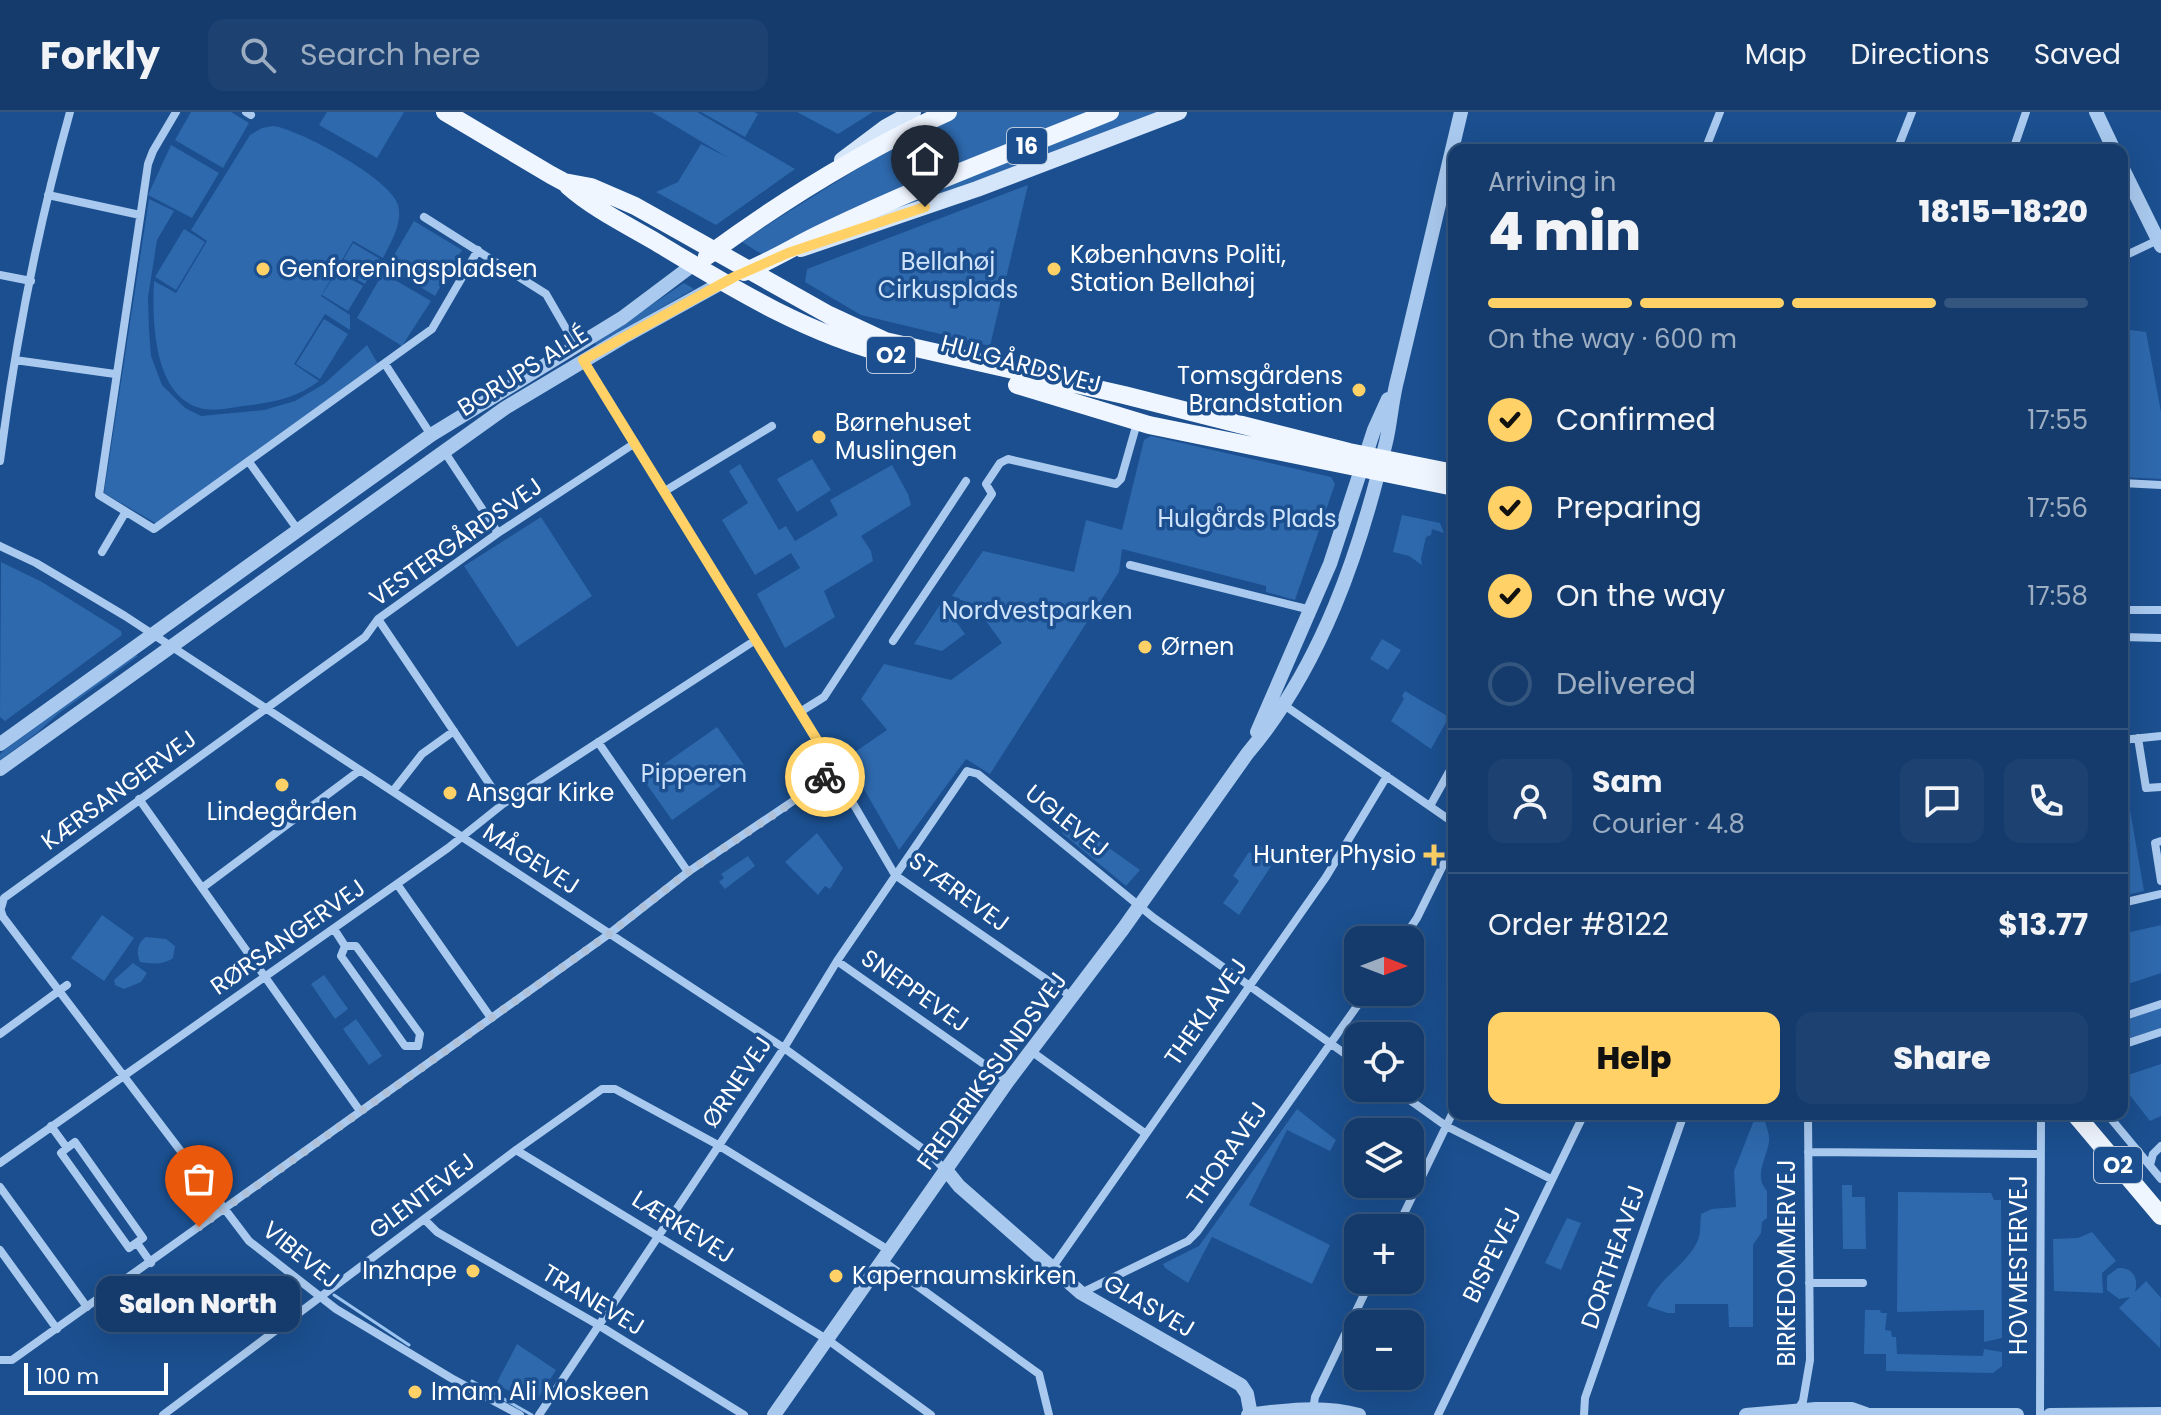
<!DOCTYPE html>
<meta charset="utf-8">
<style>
:root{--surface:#143b6b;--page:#1d4271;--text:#f1f3f6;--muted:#9dadc1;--line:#33557e;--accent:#ffd166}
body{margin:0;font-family:Poppins,sans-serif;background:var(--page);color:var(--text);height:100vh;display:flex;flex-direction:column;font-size:30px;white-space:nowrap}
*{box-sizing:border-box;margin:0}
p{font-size:26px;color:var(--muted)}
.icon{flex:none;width:44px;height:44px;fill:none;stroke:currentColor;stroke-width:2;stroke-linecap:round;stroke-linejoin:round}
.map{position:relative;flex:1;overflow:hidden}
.sheet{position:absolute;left:1448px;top:32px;width:680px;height:976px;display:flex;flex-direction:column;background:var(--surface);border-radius:16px;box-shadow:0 8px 32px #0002,0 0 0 2px var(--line)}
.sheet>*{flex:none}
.needle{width:52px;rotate:90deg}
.buttons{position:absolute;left:1344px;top:814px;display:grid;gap:16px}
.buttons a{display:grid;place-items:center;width:80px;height:80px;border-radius:16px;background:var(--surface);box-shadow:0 8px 32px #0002,0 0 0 2px var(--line);font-size:40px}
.scale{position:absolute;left:24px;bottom:20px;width:144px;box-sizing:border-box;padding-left:8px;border:4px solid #fff;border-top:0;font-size:22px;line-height:28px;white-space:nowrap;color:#fff;-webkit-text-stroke:6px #1b4f8f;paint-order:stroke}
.pin{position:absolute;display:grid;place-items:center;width:68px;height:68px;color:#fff;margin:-82px -34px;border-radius:50% 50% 50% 0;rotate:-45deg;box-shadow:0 0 8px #0007}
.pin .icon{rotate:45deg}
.courier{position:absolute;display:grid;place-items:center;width:80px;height:80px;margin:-40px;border:6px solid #ffd166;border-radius:50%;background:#fff;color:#222;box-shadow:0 2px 10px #0007}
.bubble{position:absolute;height:56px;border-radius:16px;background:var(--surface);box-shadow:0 8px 32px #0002,0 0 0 2px var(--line);font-size:26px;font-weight:800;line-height:56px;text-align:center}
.headline em{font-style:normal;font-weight:800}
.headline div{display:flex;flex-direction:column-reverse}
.headline{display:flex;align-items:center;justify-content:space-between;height:136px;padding:0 40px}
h1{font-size:52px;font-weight:800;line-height:60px}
.bar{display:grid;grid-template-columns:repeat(4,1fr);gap:12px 8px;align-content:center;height:96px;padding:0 40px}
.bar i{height:10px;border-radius:6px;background:var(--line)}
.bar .active{background:var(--accent)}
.bar p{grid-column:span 4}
.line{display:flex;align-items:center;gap:20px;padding:0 40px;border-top:2px solid var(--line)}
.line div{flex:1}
.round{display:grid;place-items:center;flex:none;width:84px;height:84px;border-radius:16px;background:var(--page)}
ol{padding:0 40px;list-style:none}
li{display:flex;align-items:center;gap:24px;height:88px}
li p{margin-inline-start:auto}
li .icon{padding:8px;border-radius:50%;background:var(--accent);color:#111;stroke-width:4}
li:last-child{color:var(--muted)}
li i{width:44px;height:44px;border:4px solid var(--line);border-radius:50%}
.button{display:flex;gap:16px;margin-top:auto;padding:16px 40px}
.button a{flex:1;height:92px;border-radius:16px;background:var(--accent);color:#111;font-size:32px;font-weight:800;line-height:92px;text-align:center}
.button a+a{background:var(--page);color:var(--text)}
header{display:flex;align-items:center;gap:48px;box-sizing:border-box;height:112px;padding:0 40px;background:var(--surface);border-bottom:2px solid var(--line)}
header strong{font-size:38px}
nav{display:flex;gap:44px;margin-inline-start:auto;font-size:28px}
.search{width:560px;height:72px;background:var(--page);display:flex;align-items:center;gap:20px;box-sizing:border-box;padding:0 28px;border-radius:16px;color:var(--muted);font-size:30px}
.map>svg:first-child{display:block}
</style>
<header>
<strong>Forkly</strong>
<div class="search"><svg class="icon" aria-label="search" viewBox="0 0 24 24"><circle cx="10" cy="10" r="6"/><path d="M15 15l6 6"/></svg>Search here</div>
<nav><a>Map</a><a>Directions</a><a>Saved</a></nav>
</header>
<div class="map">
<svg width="2161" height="1303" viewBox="0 0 2161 1303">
<rect width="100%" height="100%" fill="#1b4f8f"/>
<path fill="#2e69ad" d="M191 0H231L249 11 223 56 175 28Z
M327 0H404L377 46 319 13Z
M652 0H697L795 57 716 113 656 80 678 70 701 32 727 45Z
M701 0H754L758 2 745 25Z
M797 0H873L838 22Z
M945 0H1164L885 104 763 143 742 130C809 85 879 46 945 0Z
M273 14C299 17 391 67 398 93 403 111 391 130 383 146L353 129 321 184 350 203V218L325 202 294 252 319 269C297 286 271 291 243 294 230 296 212 300 200 296 153 283 152 207 154 169L176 181 207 129 191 118 250 23 262 16Z
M171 33 219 61 192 106 148 83Z
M1028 73 990 234 861 203 805 170 807 157Z
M149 87 174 99 157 128 148 185 149 218 151 244 162 273 185 296 201 304 264 298 295 289 324 272 367 233 378 252 157 412 104 381Z
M414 109 462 138 435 184 387 155Z
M184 117 205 130 176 178 155 165Z
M353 131 380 147 365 172 338 157Z
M337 159 363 174 348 199 322 183Z
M383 161 431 189 402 234 357 206Z
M684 171 694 177 596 233 595 231Z
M324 207 348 222 320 267 296 252Z
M2122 217 2146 220 2161 300V367L2122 365Z
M1151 324 1331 365 1335 372 1295 488 1266 480V474L1122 437 1119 460 990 662 966 647 899 738 846 646 887 618 861 587 884 552 951 568 1002 531 975 494 952 484 983 439 1074 460 1086 408 1122 418 1144 328Z
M812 347 831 378 797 400 777 367Z
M740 352 779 418 786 414 795 429 838 403 830 388 892 353 908 382 911 393 861 424 871 439 873 449 824 479 835 505 785 536 757 482 800 456 791 441 755 463 722 408 748 391 729 359Z
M1402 403 1440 411 1444 421 1432 417 1431 423 1426 425 1421 447 1422 453 1409 444 1393 440Z
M541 405 592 484 517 535 464 454Z
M1 450 42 470 121 519 122 523 5 609 0 605Z
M942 490 965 522 942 539 914 532Z
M1382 527 1401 538 1388 558 1370 547Z
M135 543 138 544 59 601 38 620 0 648V642L7 636Z
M1405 579 1449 605 1431 637 1391 609 1404 587 1402 584Z
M717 615 746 656 672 708 643 667Z
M2122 652 2144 779 2122 784Z
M1071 709 1140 758 1126 774 1062 721Z
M817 721 843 756 830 777 825 774 818 783 785 750Z
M1260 734 1277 745 1239 803 1223 791 1239 769 1233 764 1249 740 1254 742Z
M748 744 755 754 725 777 719 770 724 766 721 762Z
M102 803 134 826 104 869 71 846Z
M2161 813V861L2122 874V822Z
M146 825 166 827 175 834 173 846C164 853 151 852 140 850 136 841 137 831 146 825Z
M133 851 147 861 141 870 124 877 115 873 114 868Z
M324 863 348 897 335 907 311 872Z
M2161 896V916L2122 929V909Z
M356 907 382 944 369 953 343 917Z
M2161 952V1004L2150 1009 2122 973V965Z
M1297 997 1336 1028 1330 1039 1287 1018 1249 1093 1330 1133 1312 1172 1212 1125 1188 1171 1165 1156 1163 1152 1199 1134Z
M1753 1002 1763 1004C1765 1011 1770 1022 1769 1029 1767 1047 1753 1063 1767 1079V1106L1762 1110 1761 1121 1753 1133V1215H1729L1728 1192H1675V1201H1667L1647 1194C1659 1164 1686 1155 1698 1128 1701 1120 1700 1110 1701 1102L1712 1097 1736 1095 1734 1059 1753 1011Z
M1842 1073H1852V1085H1865L1866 1137H1843Z
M1898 1080 1991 1081 1994 1088H2001L2002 1226 1984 1230V1198L1897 1200Z
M1567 1106 1581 1111 1561 1158 1545 1151Z
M2092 1120 2116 1149 2102 1161 2103 1181 2054 1179 2053 1127 2078 1126Z
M2118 1156C2133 1155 2139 1167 2135 1180L2146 1169 2161 1186 2160 1236 2119 1196 2130 1185 2119 1187 2107 1178V1164Z
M1865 1198H1880L1881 1201H1887L1885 1218 1891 1219 1892 1225H1896L1897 1242 1983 1244 1984 1237 2002 1240V1254L1993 1261 1886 1259V1242H1864Z
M517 1232 556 1258 536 1289 530 1290 496 1272Z"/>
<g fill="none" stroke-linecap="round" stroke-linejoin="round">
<path stroke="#9cc4f0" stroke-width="3" d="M334 1183 409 1233
M472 1269 532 1303"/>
<path stroke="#a9c9ee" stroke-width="8" d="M176 0 153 39 148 52 99 383 154 417 432 217 478 138
M246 0 251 3
M1705 38 1720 0
M1897 38 1912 0
M2013 38 2026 0
M48 83 140 103
M424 105 546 182 576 234
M2122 145 2158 128
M0 163 31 169
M15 248 115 262
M583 248 806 611 895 763 1072 885
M385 252 431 323
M444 339 498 421
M0 349C15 232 38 114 70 0
M249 350 298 418
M2122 371 2161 373
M665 379 772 314
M0 434 36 451 125 504 784 936 930 1042 946 1059
M102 440 125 401
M1130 453 1311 498
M2122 498H2161
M378 507 503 692
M2122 525 2161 526
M893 529 992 382 986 372 1000 351 1008 347 1116 372 1121 367 1137 311
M1284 593 1454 711
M800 600 824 585 966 369
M2138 626 2146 676 2161 675
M2122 628 2161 624
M598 630 688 760
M393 679 422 642 454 619
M139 687 360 999
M1430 694 1454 651
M2161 729 2155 731 2161 769
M397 772 491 906
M202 776 359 659
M2122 791 2161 782
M0 796 3 805 249 1129 336 1197 451 1266 520 1303
M1 796 4 786 365 525 378 507 498 421 635 331
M334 817 345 834 341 844 405 934H418L420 922 356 834H345
M1402 828 1417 806 1454 731
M837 849 1008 969
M1400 880 1403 882
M2122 905 2161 892
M0 922 67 873
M2122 933 2161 920
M1031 939 1146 1022
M1393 976 1446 1014 1551 1067
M2107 1002 2161 1067
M51 1014 67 1036 75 1030 143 1126 129 1136 61 1041 67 1036
M516 1038 828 1228 931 1303
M1808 1040 2039 1042
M0 1051 448 736 503 692 754 529
M2150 1053 2153 1042 2161 1034
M0 1075 87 1195
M424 1107 437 1120 595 1211 744 1303
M1397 1116 1454 998
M137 1131 151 1151
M0 1138 57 1217
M883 1149 1039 1262 1049 1303
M1052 1156 1326 765 1387 664
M1809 1171H1863
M1081 1181 1188 1129 1197 1120 1367 880
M0 1248H12L609 822 688 760 808 679 835 657
M1313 1298 1315 1285 1371 1168
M1797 1299 1803 1289 1810 1248 1808 1002
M163 1303 516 1038 602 977H615L718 1033 890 1139
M539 1303 784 936 837 849 967 659 978 662 1154 806 1358 951
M1438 1303 1584 1002
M1584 1303 1585 1286 1684 1002
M2040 1303 2041 1002"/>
<path stroke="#a9c9ee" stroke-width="14" d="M2096 0 2114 38
M2122 55 2161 134
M1257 620 1330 452 1374 318 1388 287
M0 632 431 323 622 206 694 152
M0 657 505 296 622 226 723 170
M947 1059 959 1074 1081 1181 1241 1273 1247 1282 1251 1303
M774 1303 1008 969 1123 817 1247 642C1321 555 1360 440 1386 330 1391 309 1392 286 1398 265 1419 177 1440 88 1461 0
M1248 1303C1283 1298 1324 1293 1359 1303
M1746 1303 1816 1297H1852L1866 1302
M1861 1303H2017
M2050 1303 2161 1302"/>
<path stroke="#d6e6fa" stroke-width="16" d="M842 48 886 15 913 0
M801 137 977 77 1179 0"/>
<path stroke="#f0f6ff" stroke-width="18" d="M445 0 551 63 564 70 591 75 635 94 829 203 885 229 1124 283 1349 340 1454 361
M568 74C594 97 627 113 656 130 732 176 808 223 895 244
M707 144C783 88 862 39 948 0
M744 160C773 148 798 132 826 119 918 74 1015 39 1110 0
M1017 273 1149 313 1454 375
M2075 1002 2161 1104"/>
</g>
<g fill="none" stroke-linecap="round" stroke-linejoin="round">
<path stroke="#afc1d8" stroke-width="8" stroke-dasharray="0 14.4" d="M199 1115 609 822 688 760 802 684 825 665"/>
<path stroke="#ffd166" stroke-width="10" d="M825 665 835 657 583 248 734 165 788 141 925 95"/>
</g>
<g fill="#ffd166" stroke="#1b4f8f" stroke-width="3">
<circle cx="263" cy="157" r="8"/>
<circle cx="1054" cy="157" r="8"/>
<circle cx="1359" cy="278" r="8"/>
<circle cx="819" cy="325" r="8"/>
<circle cx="1145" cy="535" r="8"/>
<circle cx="282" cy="673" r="8"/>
<circle cx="450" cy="681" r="8"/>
<path d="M1430 731h8v8h8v8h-8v8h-8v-8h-8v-8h8z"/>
<circle cx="473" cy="1159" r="8"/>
<circle cx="836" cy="1164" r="8"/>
<circle cx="415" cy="1280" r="8"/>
</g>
<g text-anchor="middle" stroke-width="7" stroke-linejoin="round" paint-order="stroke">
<g fill="#1b4f8f" stroke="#bbcadd" stroke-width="2">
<rect x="1007" y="16" width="40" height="36" rx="6"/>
<rect x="867" y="225" width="48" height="36" rx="6"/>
<rect x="2094" y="1035" width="48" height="36" rx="6"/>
</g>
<g font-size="22" font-weight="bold" fill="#fff">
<text x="1027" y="42">16</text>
<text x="891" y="251">O2</text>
<text x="2118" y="1061">O2</text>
</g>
<g font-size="24" fill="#fff" stroke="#1b4f8f" text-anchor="start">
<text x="1070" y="151">Københavns Politi,<tspan x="1070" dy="28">Station Bellahøj</tspan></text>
<text x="279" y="165">Genforeningspladsen</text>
<text x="1343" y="272" text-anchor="end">Tomsgårdens<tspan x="1343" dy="28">Brandstation</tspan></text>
<text x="835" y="319">Børnehuset<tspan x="835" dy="28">Muslingen</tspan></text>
<text x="1161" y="543">Ørnen</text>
<text x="466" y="689">Ansgar Kirke</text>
<text x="282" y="708" text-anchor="middle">Lindegården</text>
<text x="1416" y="751" text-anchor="end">Hunter Physio</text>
<text x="457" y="1167" text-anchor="end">Inzhape</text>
<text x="852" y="1172">Kapernaumskirken</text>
<text x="431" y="1288">Imam Ali Moskeen</text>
</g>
<g font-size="24" fill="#cfe3fa" stroke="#1b4f8f">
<text x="948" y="158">Bellahøj<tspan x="948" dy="28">Cirkusplads</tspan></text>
<text x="1247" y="415">Hulgårds Plads</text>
<text x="1037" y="507">Nordvestparken</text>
<text x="694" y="670">Pipperen</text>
</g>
<g font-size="24" fill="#fff" stroke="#1b4f8f">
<text transform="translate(1021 252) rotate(15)" y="8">HULGÅRDSVEJ</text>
<text transform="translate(523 259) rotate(-32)" y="8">BORUPS ALLÉ</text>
<text transform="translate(456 430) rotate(-35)" y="8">VESTERGÅRDSVEJ</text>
<text transform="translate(119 678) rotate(-36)" y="8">KÆRSANGERVEJ</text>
<text transform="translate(1067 709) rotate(39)" y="8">UGLEVEJ</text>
<text transform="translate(531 747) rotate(33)" y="8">MÅGEVEJ</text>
<text transform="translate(959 780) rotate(36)" y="8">STÆREVEJ</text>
<text transform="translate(288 825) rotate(-35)" y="8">RØRSANGERVEJ</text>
<text transform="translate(915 879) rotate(35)" y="8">SNEPPEVEJ</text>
<text transform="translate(1206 900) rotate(-55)" y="8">THEKLAVEJ</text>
<text transform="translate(992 959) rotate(-54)" y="8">FREDERIKSSUNDSVEJ</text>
<text transform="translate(737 970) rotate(-56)" y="8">ØRNEVEJ</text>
<text transform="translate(1227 1042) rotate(-55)" y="8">THORAVEJ</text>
<text transform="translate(422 1084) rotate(-37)" y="8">GLENTEVEJ</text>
<text transform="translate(683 1115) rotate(32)" y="8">LÆRKEVEJ</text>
<text transform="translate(301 1143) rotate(39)" y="8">VIBEVEJ</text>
<text transform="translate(1492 1143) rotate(-64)" y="8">BISPEVEJ</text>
<text transform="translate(1613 1145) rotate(-71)" y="8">DORTHEAVEJ</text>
<text transform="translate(1787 1151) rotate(-90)" y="8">BIRKEDOMMERVEJ</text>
<text transform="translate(2019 1153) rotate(-90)" y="8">HOVMESTERVEJ</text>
<text transform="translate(593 1188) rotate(31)" y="8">TRANEVEJ</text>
<text transform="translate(1149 1194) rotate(30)" y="8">GLASVEJ</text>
</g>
</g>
</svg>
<div class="buttons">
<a><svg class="needle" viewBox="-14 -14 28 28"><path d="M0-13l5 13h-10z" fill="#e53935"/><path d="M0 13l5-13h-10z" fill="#9dadc1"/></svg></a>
<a><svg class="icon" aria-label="locate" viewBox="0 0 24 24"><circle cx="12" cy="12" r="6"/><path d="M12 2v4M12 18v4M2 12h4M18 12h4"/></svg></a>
<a><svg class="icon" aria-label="layers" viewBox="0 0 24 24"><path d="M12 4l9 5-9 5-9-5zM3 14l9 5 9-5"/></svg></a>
<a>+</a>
<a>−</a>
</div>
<div class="scale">100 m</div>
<div class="pin" style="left:199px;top:1115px;background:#ea580c"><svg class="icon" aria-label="bag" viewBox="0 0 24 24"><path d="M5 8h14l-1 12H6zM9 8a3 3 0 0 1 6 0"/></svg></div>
<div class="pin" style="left:925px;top:95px;background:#1f2937"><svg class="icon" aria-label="home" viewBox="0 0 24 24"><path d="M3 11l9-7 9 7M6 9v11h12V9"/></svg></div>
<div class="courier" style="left:825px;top:665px"><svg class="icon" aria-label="bike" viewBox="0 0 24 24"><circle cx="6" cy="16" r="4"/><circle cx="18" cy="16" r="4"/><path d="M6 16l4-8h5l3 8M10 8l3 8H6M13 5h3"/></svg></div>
<div class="bubble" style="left:96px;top:1164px;width:204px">Salon North</div>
<section class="sheet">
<div class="headline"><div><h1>4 min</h1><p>Arriving in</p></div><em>18:15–18:20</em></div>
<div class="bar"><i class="active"></i><i class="active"></i><i class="active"></i><i></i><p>On the way · 600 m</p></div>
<ol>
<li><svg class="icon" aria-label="check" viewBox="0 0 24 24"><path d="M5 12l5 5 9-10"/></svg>Confirmed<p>17:55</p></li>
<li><svg class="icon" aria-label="check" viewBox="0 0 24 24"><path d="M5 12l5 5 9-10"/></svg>Preparing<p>17:56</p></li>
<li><svg class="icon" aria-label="check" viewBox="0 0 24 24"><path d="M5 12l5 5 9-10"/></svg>On the way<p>17:58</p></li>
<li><i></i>Delivered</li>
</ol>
<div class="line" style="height:144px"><a class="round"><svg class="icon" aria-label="person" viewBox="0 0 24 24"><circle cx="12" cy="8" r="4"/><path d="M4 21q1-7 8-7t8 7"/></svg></a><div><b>Sam</b><p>Courier · 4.8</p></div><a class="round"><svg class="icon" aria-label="chat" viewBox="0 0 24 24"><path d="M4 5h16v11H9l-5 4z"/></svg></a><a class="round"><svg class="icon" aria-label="phone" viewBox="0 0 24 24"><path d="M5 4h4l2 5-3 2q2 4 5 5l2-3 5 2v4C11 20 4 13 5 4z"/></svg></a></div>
<div class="line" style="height:104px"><div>Order #8122</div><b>$13.77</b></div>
<div class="button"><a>Help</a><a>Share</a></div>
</section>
</div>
